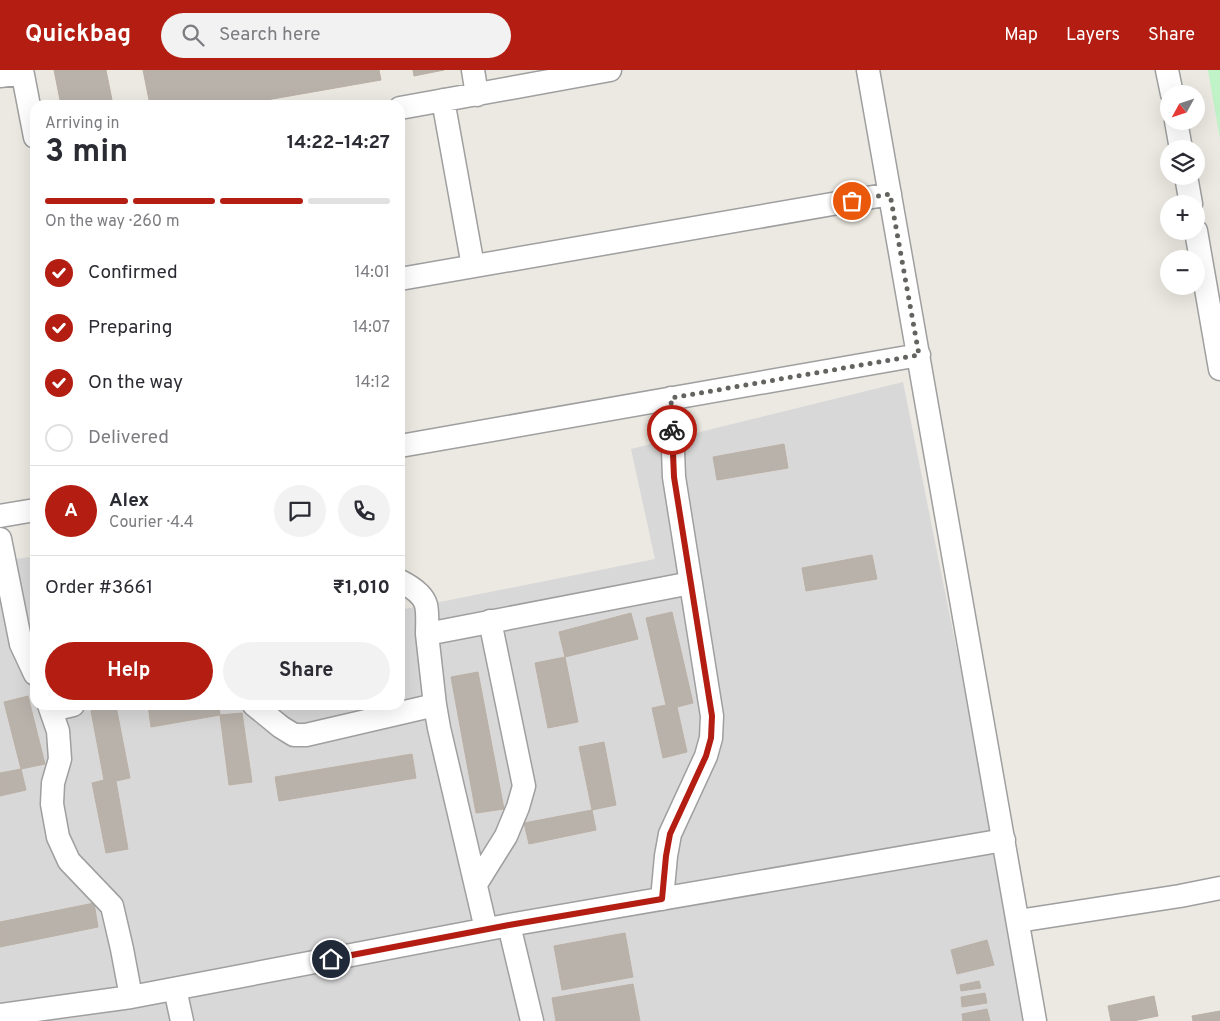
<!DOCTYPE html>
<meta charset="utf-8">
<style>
:root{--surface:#fff;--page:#f2f2f3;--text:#2b2b33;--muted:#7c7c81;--line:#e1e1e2;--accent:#b31d12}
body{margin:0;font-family:Overpass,sans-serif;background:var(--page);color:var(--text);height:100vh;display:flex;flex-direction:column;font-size:19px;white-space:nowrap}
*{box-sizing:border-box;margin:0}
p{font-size:16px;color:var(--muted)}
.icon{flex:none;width:28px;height:28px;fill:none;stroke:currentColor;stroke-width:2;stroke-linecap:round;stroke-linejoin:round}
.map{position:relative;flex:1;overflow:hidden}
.sheet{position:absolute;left:30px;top:30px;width:375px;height:610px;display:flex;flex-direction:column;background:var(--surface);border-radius:15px;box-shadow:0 5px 20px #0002}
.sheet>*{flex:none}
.needle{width:32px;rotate:230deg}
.buttons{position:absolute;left:1160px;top:15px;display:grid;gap:10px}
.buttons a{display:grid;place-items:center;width:45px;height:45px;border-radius:50%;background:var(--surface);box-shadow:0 5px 20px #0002;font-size:25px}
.pin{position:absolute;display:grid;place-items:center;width:42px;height:42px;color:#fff;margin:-21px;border:2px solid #fff;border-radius:50%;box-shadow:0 1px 5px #0007}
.courier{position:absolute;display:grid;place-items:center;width:50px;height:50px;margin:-25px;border:4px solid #b31d12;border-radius:50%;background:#fff;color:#222;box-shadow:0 1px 6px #0007}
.headline em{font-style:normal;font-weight:700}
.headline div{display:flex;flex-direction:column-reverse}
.headline{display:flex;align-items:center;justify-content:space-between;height:85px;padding:0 15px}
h1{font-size:32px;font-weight:700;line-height:38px}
.bar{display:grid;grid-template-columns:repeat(4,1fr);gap:8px 5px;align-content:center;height:60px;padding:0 15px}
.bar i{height:6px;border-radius:4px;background:var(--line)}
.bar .selected{background:var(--accent)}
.bar p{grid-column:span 4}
.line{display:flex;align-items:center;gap:12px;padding:0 15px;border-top:1px solid var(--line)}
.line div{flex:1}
.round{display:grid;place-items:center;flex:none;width:52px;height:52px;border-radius:26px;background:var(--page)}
ol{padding:0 15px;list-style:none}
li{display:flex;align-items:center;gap:15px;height:55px}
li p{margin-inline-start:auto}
li .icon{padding:5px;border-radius:50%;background:var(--accent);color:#fff;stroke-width:4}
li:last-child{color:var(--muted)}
li i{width:28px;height:28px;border:2px solid var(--line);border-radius:50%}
.button{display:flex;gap:10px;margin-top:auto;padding:10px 15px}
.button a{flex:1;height:58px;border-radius:30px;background:var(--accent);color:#fff;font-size:20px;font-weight:700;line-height:58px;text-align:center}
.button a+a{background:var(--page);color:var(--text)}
header{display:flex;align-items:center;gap:30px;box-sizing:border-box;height:70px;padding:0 25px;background:var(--accent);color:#fff}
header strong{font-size:24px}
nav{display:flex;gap:28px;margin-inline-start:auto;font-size:18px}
.search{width:350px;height:45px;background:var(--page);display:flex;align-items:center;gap:12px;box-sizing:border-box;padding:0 18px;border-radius:28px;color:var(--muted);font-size:19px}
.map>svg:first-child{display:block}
</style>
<header>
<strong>Quickbag</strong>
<div class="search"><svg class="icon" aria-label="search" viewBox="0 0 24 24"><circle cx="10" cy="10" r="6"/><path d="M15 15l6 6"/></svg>Search here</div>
<nav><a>Map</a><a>Layers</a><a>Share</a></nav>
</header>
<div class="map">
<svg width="1220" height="951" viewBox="0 0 1220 951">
<rect width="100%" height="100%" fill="#ebe9e1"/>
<path fill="#d9d8d8" d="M903 312 1031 951H0V491L30 487 35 509V635H400V540L655 489 631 379Z"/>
<path fill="#c0f3c8" d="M1208 0H1220V69Z"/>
<path fill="#b8b2ab" stroke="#bbb0a5" d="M54 0H106L113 35H61Z
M143 0H379L381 10 238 35H150Z
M413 0H444L414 6Z
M784 374 788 398 717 410 713 387Z
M872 485 877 509 806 521 802 498Z
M672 542 693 633 677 637 687 682 663 688 652 638 666 635 646 548Z
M631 543 638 569 565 587 559 562Z
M565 587 578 652 548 658 535 593Z
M478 602 504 739 476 743 451 607Z
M28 626 45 694 21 699 4 632Z
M148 635H219L220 645 151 657Z
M116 636 130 708 116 711 128 779 106 783 92 713 104 710 91 641Z
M242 643 252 712 229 715 220 645Z
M604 672 616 735 592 740 579 677Z
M412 684 416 708 279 731 275 707Z
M21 699 26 720 0 726V703Z
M592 740 596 760 529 774 524 753Z
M94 833 98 857 0 877V852Z
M625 863 633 907 562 920 554 876Z
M987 870 994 895 957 904 951 880Z
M979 911 981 918 961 921 960 915Z
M633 914 640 951H556L552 928Z
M985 923 987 933 962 937 961 927Z
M1154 926 1158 946 1133 951H1111L1108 936Z
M987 939 990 951H963L962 944Z
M1220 941V951H1193L1192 946Z"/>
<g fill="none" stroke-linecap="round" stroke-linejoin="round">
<defs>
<path id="minor" d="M22 0 35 67
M473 0 477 25
M868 0 1035 951
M1167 0 1172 24
M0 6 22 3
M443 30 473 196
M400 38 610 0
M1176 51 1181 79
M1186 106 1191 134
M1196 161 1220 299
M400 209 890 124
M400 376 919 285
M0 446 35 440
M0 469 21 574 35 604
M400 511C410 516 423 524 426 535 428 543 427 556 427 564
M49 635 58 661 60 689 53 713 52 734 58 767 69 791 112 836 122 879 131 927
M254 635 281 657 294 665H306L435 635
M52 640 73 635
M476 814 506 766 518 737 524 716 490 551
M662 829 666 786 670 764 706 686 711 668 712 646 674 407 671 328
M1018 851 1180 826 1220 818
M509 855 532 951
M486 859 439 658 435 635 427 564 691 513
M175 919 182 951
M0 945 131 927 509 855 1004 770"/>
</defs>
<use href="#minor" stroke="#9f9f9f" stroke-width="25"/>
<use href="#minor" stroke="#fff" stroke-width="22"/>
</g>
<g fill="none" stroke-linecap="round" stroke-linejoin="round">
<path stroke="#646360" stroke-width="5" stroke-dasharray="0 9" d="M672 360 671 328 919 285 890 124 852 131"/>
<path stroke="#b31d12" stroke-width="6" d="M331 889 509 855 662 829 666 786 670 764 706 686 711 668 712 646 674 407 672 360"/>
</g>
</svg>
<div class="buttons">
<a><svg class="needle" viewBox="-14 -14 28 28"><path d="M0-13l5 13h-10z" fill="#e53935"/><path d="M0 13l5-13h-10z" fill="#7c7c81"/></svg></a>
<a><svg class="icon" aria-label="layers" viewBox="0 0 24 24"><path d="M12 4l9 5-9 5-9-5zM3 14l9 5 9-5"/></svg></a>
<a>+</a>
<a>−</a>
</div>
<div class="pin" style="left:852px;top:131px;background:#ea580c"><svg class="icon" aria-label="bag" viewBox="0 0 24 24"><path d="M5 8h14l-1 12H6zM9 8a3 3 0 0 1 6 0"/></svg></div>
<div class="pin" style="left:331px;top:889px;background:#1f2937"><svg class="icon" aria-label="home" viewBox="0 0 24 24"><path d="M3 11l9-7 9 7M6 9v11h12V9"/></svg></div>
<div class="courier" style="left:672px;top:360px"><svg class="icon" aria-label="bike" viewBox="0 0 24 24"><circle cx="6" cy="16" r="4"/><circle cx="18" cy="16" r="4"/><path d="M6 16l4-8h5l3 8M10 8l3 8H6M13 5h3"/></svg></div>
<section class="sheet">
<div class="headline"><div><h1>3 min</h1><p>Arriving in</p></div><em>14:22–14:27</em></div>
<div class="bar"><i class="selected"></i><i class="selected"></i><i class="selected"></i><i></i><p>On the way · 260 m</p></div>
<ol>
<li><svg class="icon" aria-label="check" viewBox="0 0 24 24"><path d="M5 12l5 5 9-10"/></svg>Confirmed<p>14:01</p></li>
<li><svg class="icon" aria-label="check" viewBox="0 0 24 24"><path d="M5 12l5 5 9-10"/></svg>Preparing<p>14:07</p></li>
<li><svg class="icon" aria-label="check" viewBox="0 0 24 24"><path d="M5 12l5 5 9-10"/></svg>On the way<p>14:12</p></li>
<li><i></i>Delivered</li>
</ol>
<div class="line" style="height:90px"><b class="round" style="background:var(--accent);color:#fff">A</b><div><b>Alex</b><p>Courier · 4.4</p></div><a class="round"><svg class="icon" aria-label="chat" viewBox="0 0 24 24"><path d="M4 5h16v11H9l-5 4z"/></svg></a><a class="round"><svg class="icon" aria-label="phone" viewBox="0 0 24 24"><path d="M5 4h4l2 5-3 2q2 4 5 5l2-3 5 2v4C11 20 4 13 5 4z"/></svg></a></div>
<div class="line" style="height:65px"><div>Order #3661</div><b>₹1,010</b></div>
<div class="button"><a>Help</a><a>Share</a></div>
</section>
</div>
